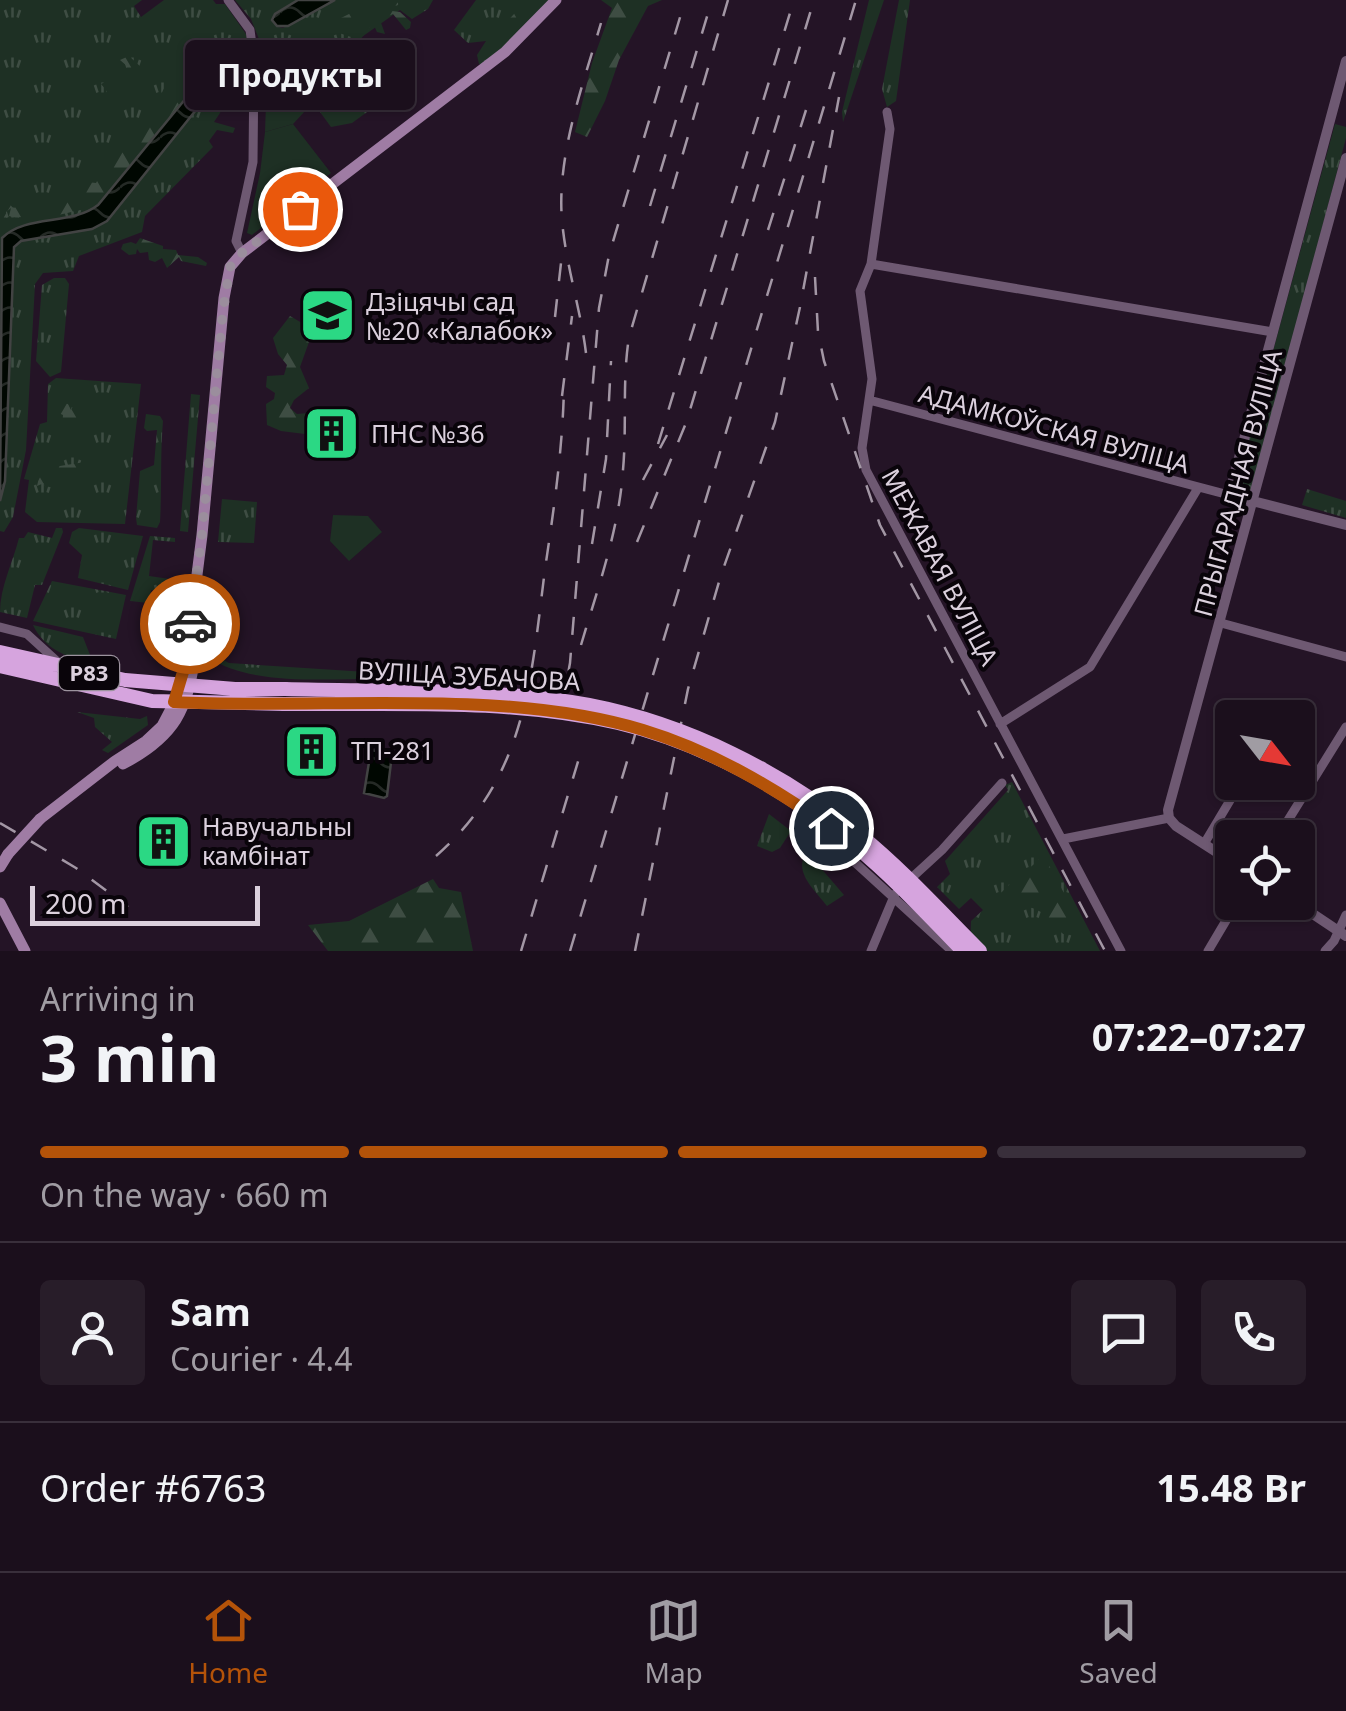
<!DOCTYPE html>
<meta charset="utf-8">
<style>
:root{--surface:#1b0f1c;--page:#281d29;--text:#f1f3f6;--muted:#a09ca3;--line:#392f3b;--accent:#b45309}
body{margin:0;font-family:"Noto Sans",sans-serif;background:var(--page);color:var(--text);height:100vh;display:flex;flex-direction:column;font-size:38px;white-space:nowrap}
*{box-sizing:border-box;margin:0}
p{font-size:32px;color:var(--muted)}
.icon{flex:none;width:55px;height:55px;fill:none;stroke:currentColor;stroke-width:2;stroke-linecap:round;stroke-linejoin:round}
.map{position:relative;height:951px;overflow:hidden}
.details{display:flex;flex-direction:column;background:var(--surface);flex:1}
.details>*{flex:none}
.needle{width:65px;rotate:121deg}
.controls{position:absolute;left:1215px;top:700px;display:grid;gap:20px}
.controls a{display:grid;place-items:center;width:100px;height:100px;border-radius:10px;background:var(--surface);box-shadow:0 2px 8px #0004,0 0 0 2px var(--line);font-size:50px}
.scale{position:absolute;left:30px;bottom:25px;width:230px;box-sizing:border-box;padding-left:10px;border:5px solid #dbd0dd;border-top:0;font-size:28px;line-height:35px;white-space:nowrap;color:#dbd0dd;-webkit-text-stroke:8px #09040a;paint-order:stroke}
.pin{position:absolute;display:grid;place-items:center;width:85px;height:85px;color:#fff;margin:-42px;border:5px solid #fff;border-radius:50%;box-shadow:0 2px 10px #0007}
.courier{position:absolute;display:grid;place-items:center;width:100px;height:100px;margin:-50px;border:8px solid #b45309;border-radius:50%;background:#fff;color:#222;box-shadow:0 2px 12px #0007}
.bubble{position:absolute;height:70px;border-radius:10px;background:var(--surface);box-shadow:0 2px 8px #0004,0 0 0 2px var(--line);font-size:32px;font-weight:700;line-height:70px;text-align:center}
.headline em{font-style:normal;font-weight:700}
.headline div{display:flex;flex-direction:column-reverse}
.headline{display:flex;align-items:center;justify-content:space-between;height:170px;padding:0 40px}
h1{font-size:65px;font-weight:700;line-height:75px}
.bar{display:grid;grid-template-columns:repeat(4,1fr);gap:15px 10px;align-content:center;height:120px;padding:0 40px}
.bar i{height:12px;border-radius:8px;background:var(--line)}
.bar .on{background:var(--accent)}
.bar p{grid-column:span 4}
.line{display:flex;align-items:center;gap:25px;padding:0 40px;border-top:2px solid var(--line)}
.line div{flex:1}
.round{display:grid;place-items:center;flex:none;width:105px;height:105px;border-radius:10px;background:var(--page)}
.menu{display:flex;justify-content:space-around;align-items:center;height:140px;border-top:2px solid var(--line);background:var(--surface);font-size:28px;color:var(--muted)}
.menu a{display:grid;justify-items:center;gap:5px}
.menu .on{color:var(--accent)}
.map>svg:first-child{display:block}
</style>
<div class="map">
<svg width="1346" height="951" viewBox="0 0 1346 951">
<defs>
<pattern id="grass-tufts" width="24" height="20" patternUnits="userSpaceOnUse" patternTransform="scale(2.5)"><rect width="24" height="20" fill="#1e3024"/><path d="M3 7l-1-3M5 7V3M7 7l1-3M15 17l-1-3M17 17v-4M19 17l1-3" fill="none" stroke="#3e4d43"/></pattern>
<pattern id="forest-firs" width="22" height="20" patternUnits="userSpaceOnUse" patternTransform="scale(2.5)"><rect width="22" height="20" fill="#1e3024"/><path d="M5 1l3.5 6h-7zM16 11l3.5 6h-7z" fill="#3e4d43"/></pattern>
<pattern id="water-waves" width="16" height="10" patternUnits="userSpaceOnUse" patternTransform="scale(2.5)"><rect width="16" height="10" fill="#000701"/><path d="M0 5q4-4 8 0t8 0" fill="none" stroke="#252a26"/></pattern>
</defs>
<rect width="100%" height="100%" fill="#241426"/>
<path fill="url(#grass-tufts)" d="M0 0H142L134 6 141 17 164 0H213L216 4H225L248 37 253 63 214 122 235 128 233 133 217 130 209 141 213 147 145 216 142 232 79 256 73 271 43 273 35 284 26 450 13 517 4 532 0 531Z
M235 0H298L285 7 278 27 283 28 335 0H433L428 9 412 19 400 10 349 46 389 96 352 123 331 127 312 101 301 102 305 111 293 124 265 132 266 105 291 97 283 78 266 83 267 62H278L281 50 261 44 251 19Z
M476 0H551L513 40 483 64H479L477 55 486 41 468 43 454 30Z
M869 0H884L843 122 842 112Z
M899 0H910L896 101 887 107 882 89Z
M1335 124 1346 127V138L1252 491 1246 496 1239 494 1236 487Z
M54 278H65L69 284 61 372 50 377 36 361 42 285Z
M56 378 141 384 125 524 37 522 25 512 29 480 24 479 40 424 47 422 48 384Z
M191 394 200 395 188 532 180 531Z
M146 414 160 416 163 421C160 456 162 487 160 522L157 528 137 525 136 518 140 471 154 465 157 430 147 431 144 428Z
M1307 489 1346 501V518L1302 505Z
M222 499 257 502 254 543 218 542Z
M56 528H62L63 532 42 585H35L27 618 0 612C0 587 13 562 19 538H24L28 532 52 538Z
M79 528 143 536 128 590 78 578 82 555 69 543 72 532Z
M150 536 175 538V542L153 540 149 576 170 579 169 592 151 590 149 603 130 601Z
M52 581 126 595 116 639 33 621Z
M33 625 83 637 90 655 89 662C65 657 44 648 33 625Z
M214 655 229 663 382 673V679C333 678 249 687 209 657Z
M77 712 140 719 147 716 148 725 108 753 102 750 112 742 95 727 94 718Z
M1012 782 1100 951H970L971 921 983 910 971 898 959 909 937 887 950 874 945 861 1008 790 1005 785Z
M769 814 791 831 780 848 772 852 757 846Z
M807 852 844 895 827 906C815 890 792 871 807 852Z"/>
<path fill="url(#forest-firs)" d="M366 0H399L398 5 384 10 400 12 411 22 410 28 406 30 393 14 380 20 385 34 377 32 373 23 360 40 333 31 335 21 357 10 361 1Z
M548 0 527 22 512 26 511 40 500 38 498 47H489L490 40 526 1Z
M601 0H662L648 6 619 60 605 101 587 137 575 132 592 63 612 8Z
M129 56 142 68 149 69V75L136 90 127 92 111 105 107 104 109 99 105 97 107 91 101 84 113 78 118 69 126 72 127 66 120 60Z
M184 73 192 75 195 85 106 195 89 208 32 221 27 216 16 218 9 216 11 208 6 212V218L0 228V213L7 201 13 208 31 204 55 189 67 194 76 170 80 177 86 176 87 182 96 183 101 174 97 171 99 163 118 152 125 140 132 139 142 118 166 102 160 100C162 86 172 77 184 73Z
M140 238 163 246V249L176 250 178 255 198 257 207 263 206 266 181 261 179 257 167 268 162 258 155 262 149 260 148 252 140 253 137 249 136 254 129 255 121 249 123 244 131 242 136 244Z
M290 316 307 326 309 342 300 367 309 388 294 400 290 408 297 414 309 413 314 423 305 434 281 431 267 425 266 404 274 399 275 393 266 387 267 376 284 375 287 365 278 354 273 338Z
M51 401 68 404 71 410 75 403 98 407 76 435 62 431 63 415 50 409Z
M85 462 92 472 91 482 85 489H79L78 481 69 482 68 490 59 487 58 482 54 488 45 486 44 483 37 486 41 469Z
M1045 858 1078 919 1074 935 1063 934C1040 905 1035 909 1003 902L1000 894C1011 881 1027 872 1039 859Z
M433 879 439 888 461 892 473 951H328L308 925 349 921Z"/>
<path fill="#1e3024" d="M293 124 331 173 252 235 247 233 260 173 265 132Z
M333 515 368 516 382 532 349 561 330 541Z"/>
<path fill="url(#water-waves)" stroke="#424343" stroke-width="2.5" d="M298 0H335L288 26H277L272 20 275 14Z
M226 55 229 63 216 85 107 221 92 229 21 241 14 247 5 481 0 501 2 238C26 214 71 226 98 205L219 58Z
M371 750 392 754 387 796 384 798 364 793Z"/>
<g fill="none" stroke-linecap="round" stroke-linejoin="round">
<path stroke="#6e5972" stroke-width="9" d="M228 0 250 30 254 59 253 162 236 241 242 253
M887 112 890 129 871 264 860 291 872 379 862 448 866 470 1121 951
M871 264 1273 332
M869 400 1229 495
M1221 623 1346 657
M0 627 27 634 60 664
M1277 718 1280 712
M1000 724 1090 667 1198 488
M798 806 804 816 952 951
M1277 838 1346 727
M1063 839 1169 818
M1204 844 1241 782
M906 883 942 850 1002 783
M871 951 895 894
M1208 951 1237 902
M1325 951 1334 941 1346 915"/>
<path stroke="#6e5972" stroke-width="10" d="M1346 61 1229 495 1346 525
M1232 862 1176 826 1169 818 1168 810 1346 158
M1295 902 1346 936"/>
<path stroke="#9f7ca4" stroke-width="11" d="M123 764C174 737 189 710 195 653
M40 819 115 761 146 741 162 726 174 703 186 662 202 535 224 298 230 267 242 253 505 52 556 0
M0 867 8 854
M0 903 25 951"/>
<path stroke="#d6a4de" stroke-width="14" d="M0 652 125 680 235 689H285
M0 666 152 701 284 704"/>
<path stroke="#a397a5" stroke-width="2.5" stroke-dasharray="18 18" stroke-linecap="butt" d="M650 206 712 0
M768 230 806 110
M815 277 818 332 824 361 880 525 1105 951
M555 317 561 263
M586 353C581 312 568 272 563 230 554 162 582 88 601 23
M562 396 572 316
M658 444 794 0
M643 480 667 435
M637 542 686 423 814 0
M592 544 606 459 611 361
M581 645C598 587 619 530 623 470 627 425 622 381 629 337L728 0
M562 706 570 663 599 308 609 255 681 14
M0 823 76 868 128 907
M436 856C526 777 531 680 545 569 554 508 563 447 564 385
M521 951 583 745
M570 951 856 0
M635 951 688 689 721 575 775 422 800 307 839 97"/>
<path stroke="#9f7ca4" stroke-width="11" d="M8 854 40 819"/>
<path stroke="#d6a4de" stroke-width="14" d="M285 689C383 692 493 687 589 705 687 724 783 772 860 835 903 870 941 912 980 951
M284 704C394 705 510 698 618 723 704 743 786 790 854 845 893 877 928 915 963 951"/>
</g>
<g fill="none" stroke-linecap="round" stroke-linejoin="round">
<path stroke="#9b8e9d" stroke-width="10" stroke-dasharray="0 18" d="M190 624 202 535 223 310 230 267 242 253 300 209"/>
<path stroke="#b45309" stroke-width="12" d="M190 624 186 662 174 702C323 710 501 687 643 730 712 751 773 787 831 828"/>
</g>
<defs>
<symbol id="school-square" viewBox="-11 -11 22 22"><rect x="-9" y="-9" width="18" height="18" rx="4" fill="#2bd884" stroke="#09040a"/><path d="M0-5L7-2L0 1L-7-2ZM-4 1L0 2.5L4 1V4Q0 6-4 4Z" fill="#111"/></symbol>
<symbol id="building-square" viewBox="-11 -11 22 22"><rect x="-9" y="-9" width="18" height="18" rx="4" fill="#2bd884" stroke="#09040a"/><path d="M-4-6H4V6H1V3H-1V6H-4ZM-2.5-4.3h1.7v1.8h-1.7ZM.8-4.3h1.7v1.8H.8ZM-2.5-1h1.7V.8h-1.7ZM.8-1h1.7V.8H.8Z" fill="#111"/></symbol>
</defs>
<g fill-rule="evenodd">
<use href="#school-square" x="296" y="284" width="63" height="63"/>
<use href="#building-square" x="300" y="402" width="63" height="63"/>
<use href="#building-square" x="280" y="720" width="63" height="63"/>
<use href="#building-square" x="132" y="810" width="63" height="63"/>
</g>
<g text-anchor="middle" stroke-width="8" stroke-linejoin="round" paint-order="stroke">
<rect fill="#09040a" stroke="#9c939e" stroke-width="2.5" x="59" y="656" width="60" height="34" rx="8"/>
<g font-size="22" font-weight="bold" fill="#dbd0dd">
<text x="89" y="681">Р83</text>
</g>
<g font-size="25" fill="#dbd0dd" stroke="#09040a" text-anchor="start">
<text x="366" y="311">Дзіцячы сад<tspan x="366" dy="29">№20 «Калабок»</tspan></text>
<text x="371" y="443">ПНС №36</text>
<text x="351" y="760">ТП-281</text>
<text x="202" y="836">Навучальны<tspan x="202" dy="29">камбінат</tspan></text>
</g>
<g font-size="25" fill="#dbd0dd" stroke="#09040a">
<text transform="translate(1054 429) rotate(15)" y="9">АДАМКОЎСКАЯ ВУЛІЦА</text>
<text transform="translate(1238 483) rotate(-75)" y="9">ПРЫГАРАДНАЯ ВУЛІЦА</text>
<text transform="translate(940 567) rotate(62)" y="9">МЕЖАВАЯ ВУЛІЦА</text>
<text transform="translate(469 676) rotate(3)" y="9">ВУЛІЦА ЗУБАЧОВА</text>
</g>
</g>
</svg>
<div class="controls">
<a><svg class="needle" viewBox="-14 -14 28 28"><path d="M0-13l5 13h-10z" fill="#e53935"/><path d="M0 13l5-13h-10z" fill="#a09ca3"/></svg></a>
<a><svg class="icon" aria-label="locate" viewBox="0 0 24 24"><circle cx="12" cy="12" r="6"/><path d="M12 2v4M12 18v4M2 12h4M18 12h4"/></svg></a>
</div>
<div class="scale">200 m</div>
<div class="pin" style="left:300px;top:209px;background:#ea580c"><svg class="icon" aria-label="bag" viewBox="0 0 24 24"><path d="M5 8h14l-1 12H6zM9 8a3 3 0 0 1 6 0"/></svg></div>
<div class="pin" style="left:831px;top:828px;background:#1f2937"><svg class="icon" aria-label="home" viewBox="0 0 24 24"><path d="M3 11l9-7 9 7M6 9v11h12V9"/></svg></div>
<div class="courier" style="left:190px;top:624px"><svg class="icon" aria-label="car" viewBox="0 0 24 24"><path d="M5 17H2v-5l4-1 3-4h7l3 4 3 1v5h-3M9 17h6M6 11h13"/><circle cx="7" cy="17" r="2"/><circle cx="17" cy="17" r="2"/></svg></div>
<div class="bubble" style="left:185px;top:40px;width:230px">Продукты</div>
</div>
<section class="details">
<div class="headline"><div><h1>3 min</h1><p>Arriving in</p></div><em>07:22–07:27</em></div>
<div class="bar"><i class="on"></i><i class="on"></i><i class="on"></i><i></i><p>On the way · 660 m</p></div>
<div class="line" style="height:180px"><a class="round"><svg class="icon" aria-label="person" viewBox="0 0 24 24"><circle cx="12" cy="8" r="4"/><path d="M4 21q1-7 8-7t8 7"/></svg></a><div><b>Sam</b><p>Courier · 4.4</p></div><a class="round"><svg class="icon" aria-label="chat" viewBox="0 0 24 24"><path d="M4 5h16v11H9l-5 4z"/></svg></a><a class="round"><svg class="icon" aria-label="phone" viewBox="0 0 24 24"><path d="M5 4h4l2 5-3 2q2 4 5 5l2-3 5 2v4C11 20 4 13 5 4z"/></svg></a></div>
<div class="line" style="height:130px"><div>Order #6763</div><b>15.48 Br</b></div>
</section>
<nav class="menu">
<a class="on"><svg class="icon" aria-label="home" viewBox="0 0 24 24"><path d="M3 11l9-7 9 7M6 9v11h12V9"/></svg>Home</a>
<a><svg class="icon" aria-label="map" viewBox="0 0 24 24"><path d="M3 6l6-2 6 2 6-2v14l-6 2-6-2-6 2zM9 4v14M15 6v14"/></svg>Map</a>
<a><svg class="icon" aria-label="saved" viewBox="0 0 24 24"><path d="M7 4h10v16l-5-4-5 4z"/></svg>Saved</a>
</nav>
